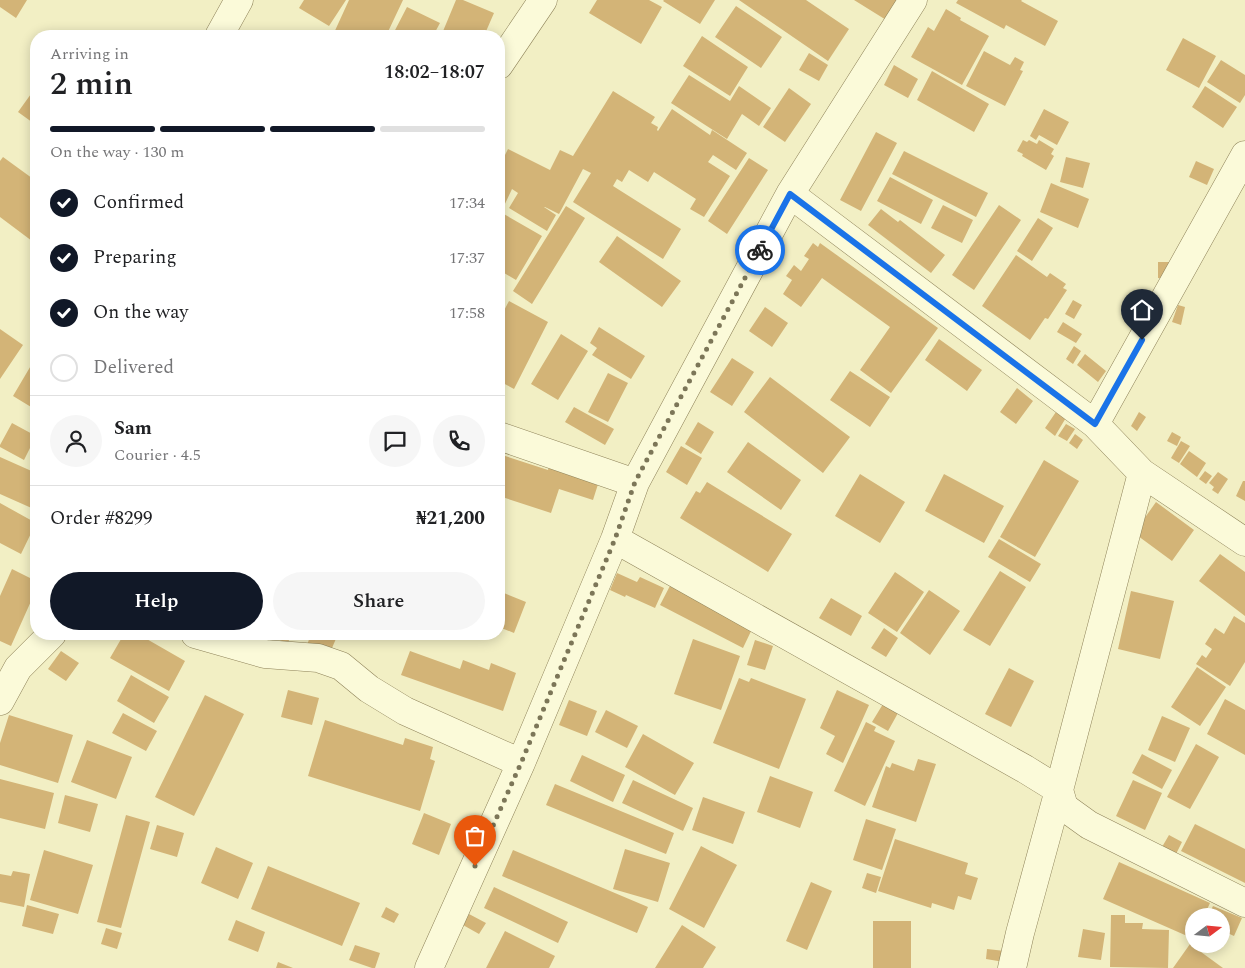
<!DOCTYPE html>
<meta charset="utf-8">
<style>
:root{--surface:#fff;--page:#f6f6f6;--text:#202124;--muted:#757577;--line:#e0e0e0;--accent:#111827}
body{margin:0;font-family:Spectral,serif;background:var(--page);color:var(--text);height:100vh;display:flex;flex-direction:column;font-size:19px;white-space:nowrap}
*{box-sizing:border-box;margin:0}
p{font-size:16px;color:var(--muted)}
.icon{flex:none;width:28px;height:28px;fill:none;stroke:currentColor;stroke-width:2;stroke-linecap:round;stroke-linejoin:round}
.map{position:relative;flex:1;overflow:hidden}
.drawer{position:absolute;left:30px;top:30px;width:475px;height:610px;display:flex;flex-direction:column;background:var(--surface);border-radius:20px;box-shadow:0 2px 12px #0003}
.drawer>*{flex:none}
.needle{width:32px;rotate:74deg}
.fabs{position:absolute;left:1185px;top:908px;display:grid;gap:10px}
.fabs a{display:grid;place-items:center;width:45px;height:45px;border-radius:50%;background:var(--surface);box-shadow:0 2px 12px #0003;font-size:25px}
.pin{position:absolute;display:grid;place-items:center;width:42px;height:42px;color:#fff;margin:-51px -21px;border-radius:50% 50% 50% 0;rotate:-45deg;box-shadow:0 0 5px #0007}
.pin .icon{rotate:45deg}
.courier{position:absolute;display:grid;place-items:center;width:50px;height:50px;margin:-25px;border:4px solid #1a73e8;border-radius:50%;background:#fff;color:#222;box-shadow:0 1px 6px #0007}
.headline em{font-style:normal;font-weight:600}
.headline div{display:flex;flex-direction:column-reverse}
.headline{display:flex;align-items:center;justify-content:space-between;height:85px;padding:0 20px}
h1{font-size:32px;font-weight:600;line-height:38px}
.bar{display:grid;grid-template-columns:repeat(4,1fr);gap:8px 5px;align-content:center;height:60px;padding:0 20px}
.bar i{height:6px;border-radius:4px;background:var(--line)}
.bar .on{background:var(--accent)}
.bar p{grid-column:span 4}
.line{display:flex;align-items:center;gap:12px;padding:0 20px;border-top:1px solid var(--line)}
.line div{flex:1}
.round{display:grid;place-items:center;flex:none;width:52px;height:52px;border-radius:26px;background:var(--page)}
ol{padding:0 20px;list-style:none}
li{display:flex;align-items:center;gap:15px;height:55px}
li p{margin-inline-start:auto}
li .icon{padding:5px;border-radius:50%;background:var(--accent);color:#fff;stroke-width:4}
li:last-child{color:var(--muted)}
li i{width:28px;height:28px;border:2px solid var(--line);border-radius:50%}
.button{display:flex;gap:10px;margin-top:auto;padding:10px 20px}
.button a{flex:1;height:58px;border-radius:30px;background:var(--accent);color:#fff;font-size:20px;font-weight:600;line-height:58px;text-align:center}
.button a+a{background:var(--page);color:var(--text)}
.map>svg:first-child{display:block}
</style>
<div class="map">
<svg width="1245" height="968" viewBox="0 0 1245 968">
<rect width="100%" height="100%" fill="#f2efc4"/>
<path fill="#d3b477" d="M0 0H27L16 18 0 7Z
M304 0H346L329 26 299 8Z
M349 0H403L386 36H337L333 35Z
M456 0H463L494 13 484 36H441Z
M597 0H649L662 7 641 44 589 13Z
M664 0H715L700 24 663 1Z
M739 0H806L849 29 828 61Z
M854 0H906L891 23Z
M958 0H1022L1021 1 1058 21 1045 46 1006 25 1004 29 956 3Z
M736 6 782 37 761 68 715 37Z
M407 7 440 23 433 36H392Z
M946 9 961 18 960 20 989 36 962 85 911 57 928 27 934 31Z
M702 36 748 67 730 96 683 66Z
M1183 38 1216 56 1199 88 1166 70Z
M984 51 1010 65 1015 57 1024 62 1020 70 1023 71 1005 106 966 86Z
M809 53 828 65 819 81 799 70Z
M1221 60 1245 75V95L1240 103 1207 82Z
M894 65 918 79 908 98 884 85Z
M932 71 989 104 974 132 917 100Z
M689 75 730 101 739 86 771 108 759 126 742 114 727 139 671 103Z
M1205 86 1237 107 1223 128 1192 107Z
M36 87V125L18 112Z
M789 88 811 104 785 142 763 127Z
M613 91 655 117 651 123 658 127 657 130 658 131 672 109 710 135 712 130 747 153 736 170 713 155 708 162 730 176 704 217 690 209 696 199 654 172 648 182 629 170 622 182 617 179 613 186 681 229 663 259 573 202 591 173 583 169 559 214 545 207H544L556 215 547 231 509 208 518 193 512 189 503 208 499 206V167L508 149 550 170 560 150 573 156Z
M1044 109 1069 122 1057 145 1039 135 1036 140 1030 136Z
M876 132 897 143 861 211 840 200Z
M1023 140 1027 142 1029 140 1037 144 1039 140 1054 149 1051 154 1054 156 1046 170 1022 156 1023 154 1017 151Z
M904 151 988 193 976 217 892 174Z
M3 157 36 181V244L0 217V161Z
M1066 157 1090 163 1083 188 1060 182Z
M749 158 768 170 727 234 708 221Z
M1196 161 1214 169 1207 185 1189 177Z
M890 177 933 200 921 224 877 201Z
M1051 183 1089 199 1078 228 1040 212Z
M943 205 973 220 962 243 931 228Z
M999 205 1021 220 974 290 952 275Z
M566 206 585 218 532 304 513 291Z
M881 209 898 222 900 220 945 255 931 273 868 225Z
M502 213 542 236 516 280 499 270V217H500Z
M1038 218 1053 228 1032 261 1017 251Z
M617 236 681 281 662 307 599 262Z
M813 243 818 247 820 243 938 328 891 393 860 370 890 327 822 278 801 307 783 294 792 280 786 276 794 265 801 271 809 259 804 256Z
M1016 255 1047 277 1050 273 1066 284 1063 288 1067 290 1048 319 1045 318 1030 340 982 306Z
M1158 262H1174V279L1158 278Z
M1073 300 1082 305 1074 319 1065 314Z
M509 301 548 322 514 389 499 381V320Z
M1178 305 1185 307 1181 325 1172 322Z
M765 307 788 323 772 347 749 331Z
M1063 322 1082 334 1076 343 1057 332Z
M599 327 645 356 631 379 592 355 597 348 590 343Z
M0 329 23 345 0 379Z
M561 334 588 351 558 400 531 384Z
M939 339 982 370 967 391 925 360Z
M1074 346 1081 351 1073 364 1066 359Z
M1085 354 1106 371 1098 382 1077 365Z
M36 357V410L13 396Z
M732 358 754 372 732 406 710 392Z
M850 371 890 397 870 427 830 400Z
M608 373 628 383 608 422 588 412Z
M770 377 850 437 823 473 744 412Z
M1017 388 1033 401 1016 424 1000 412Z
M574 407 614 429 605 445 565 422Z
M1058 409 1067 416 1055 436 1045 428Z
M1139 412 1146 417 1137 431 1131 426Z
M698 422 714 432 701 454 685 444Z
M12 423 36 436 24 460 0 447V445Z
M1066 424 1075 429 1067 441 1058 436Z
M1172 432 1181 437 1177 446 1167 441Z
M1075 434 1083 440 1077 449 1069 443Z
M1181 441 1190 446 1179 463 1171 458Z
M748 442 801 480 781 510 727 472Z
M681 446 702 458 687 485 666 472Z
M1189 451 1206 463 1197 477 1180 464Z
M499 454 548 470 550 464 599 481 593 500 559 489 551 513 499 496Z
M0 457 36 473V510L0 494Z
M1044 460 1079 481 1035 557 1000 537Z
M1205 471 1212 476 1206 484 1199 479Z
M1218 472 1228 479 1218 494 1212 490 1214 487 1209 483Z
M860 474 905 502 880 543 835 516Z
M944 474 1004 506 984 543 925 511Z
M1243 481H1245V501L1236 496Z
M707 482 792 534 768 572 680 518 696 491 700 493Z
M1156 502 1194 530 1172 561 1134 533Z
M0 503 36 523 21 554 0 543Z
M999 539 1041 564 1030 582 988 557Z
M1220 554 1245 572V616L1199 581Z
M12 569 36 581V590L11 646 0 641V596Z
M1000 571 1026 587 990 646 963 630Z
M895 572 924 592 897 632 868 613Z
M617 573 637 582 640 577 664 588 655 608 626 595 625 597 610 590Z
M672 582 753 627 743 648 660 605Z
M929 590 960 611 930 655 900 633Z
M499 591 526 602 514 633 499 627Z
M1131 591 1174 601 1160 659 1118 649Z
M831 598 862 616 851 636 819 618Z
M1234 616 1245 623V662L1230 686 1196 664 1202 655 1206 658 1212 649 1205 644 1215 628 1224 634Z
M884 628 898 638 886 657 871 648Z
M124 634H138L185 661 169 691 110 658Z
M262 634H291L288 643Z
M311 634H338L329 655 307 645Z
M693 639 740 656 721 710 674 694Z
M755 640 773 646 765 670 747 665Z
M61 651 79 663 66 681 48 669Z
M410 651 460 669 463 660 489 670 491 663 516 673 503 711 401 675Z
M1197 667 1226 687 1200 726 1171 707Z
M1009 668 1034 681 1011 727 985 714Z
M131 675 169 697 154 723 117 701Z
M739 678 749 682 751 678 806 699 779 769 713 743Z
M288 690 319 698 312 725 281 717Z
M837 690 869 705 843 763 826 754 835 736 820 728Z
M205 695 244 714 194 816 155 797Z
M1225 699 1245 710V755L1207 734Z
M569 700 597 711 587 736 559 725Z
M883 704 898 713 888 731 872 722Z
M606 710 638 726 627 748 595 732Z
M123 713 157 731 146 751 112 733Z
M9 715 73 735 58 783 0 765V743Z
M1162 716 1190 728 1175 762 1148 750Z
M325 720 403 745 405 738 433 747 430 759 435 761 420 811 308 776Z
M866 722 876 727 874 731 895 741 865 806 834 791Z
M643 734 694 763 675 795 625 767Z
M87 740 132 757 116 799 71 782Z
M1196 744 1219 757 1190 809 1167 797Z
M1142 754 1172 770 1162 789 1132 773Z
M582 755 625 775 613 802 570 781Z
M918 759 936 764 916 822 872 807 886 766 890 768 892 763 914 771Z
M770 776 813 792 800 828 757 812Z
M0 779 54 793 45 829 0 818Z
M633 780 693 808 683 831 622 803Z
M1133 780 1162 793 1145 830 1116 816Z
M555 784 674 833 666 854 546 805Z
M65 795 98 804 90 832 58 823Z
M703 797 745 812 733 844 692 830Z
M424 813 451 824 439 855 412 844Z
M126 815 150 822 121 928 97 922Z
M866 819 896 829 882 870 853 860Z
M1195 824 1245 849V883L1181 851Z
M157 825 184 833 177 857 150 849Z
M1169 835 1182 842 1176 854 1162 847Z
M895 839 968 863 965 874 978 878 971 900 958 896 954 910 932 903 931 908 878 891Z
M701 846 737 865 704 928 669 909Z
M216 847 253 863 238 899 201 883Z
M625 849 670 863 658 902 613 889Z
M44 850 93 865 78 914 30 900Z
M513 850 648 907 637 933 502 876Z
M1119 862 1210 903 1204 916H1194V939L1103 899Z
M268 866 360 903 342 946 251 909Z
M13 871 30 874 24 907 0 902V874L11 876Z
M867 873 881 877 876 893 862 888Z
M811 882 832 891 807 950 786 941Z
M494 887 568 922 558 943 484 908Z
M27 905 59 914 53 934 22 926Z
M1213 906 1242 918 1234 936 1221 930V916H1208Z
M386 907 399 914 394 923 381 917Z
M469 914 486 923 479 934 463 925Z
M1111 915H1125V923H1143L1142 929 1169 930 1168 968 1110 967Z
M236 920 265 932 258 952 228 940Z
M873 921H911V968H873Z
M682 925 716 947 703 968H655Z
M106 928 122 933 117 949 101 944Z
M1083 929 1105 933 1101 960 1078 957Z
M505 931 555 956 549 968H486Z
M1190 944 1223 968H1173Z
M355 945 380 953 375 968H372L349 960Z
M987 949 1005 951 1004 962 986 959Z
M278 962 293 968H276Z"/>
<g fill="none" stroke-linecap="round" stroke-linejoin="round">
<defs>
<path id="street" d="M219 36 239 0
M499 65 543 0
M790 194 1095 424 1142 473 1245 542
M1095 424 1245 155
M499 436 635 483
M615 539 1025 769 1059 790 1064 807 1089 825 1245 903
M195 634 265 654 318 658 341 666 369 689 405 711 521 763
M0 701 18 668 52 634
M429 968 521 763 615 539 635 483 790 194 913 0
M1012 968 1020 933 1059 790 1142 473"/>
</defs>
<use href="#street" stroke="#8e8259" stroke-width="29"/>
<use href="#street" stroke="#fbfad9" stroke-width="28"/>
</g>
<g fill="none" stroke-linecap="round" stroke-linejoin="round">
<path stroke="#7c7658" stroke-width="5" stroke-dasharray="0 9" d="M475 866 521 763 615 539 635 482 760 250"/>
<path stroke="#1a73e8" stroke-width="6" d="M760 250 790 194 1095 424 1142 340"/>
</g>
</svg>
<div class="fabs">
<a><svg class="needle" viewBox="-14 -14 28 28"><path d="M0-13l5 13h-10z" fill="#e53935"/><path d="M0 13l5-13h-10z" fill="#757577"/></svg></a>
</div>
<div class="pin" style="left:475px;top:866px;background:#ea580c"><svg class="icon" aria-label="bag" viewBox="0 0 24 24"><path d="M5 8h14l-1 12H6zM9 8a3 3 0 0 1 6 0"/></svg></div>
<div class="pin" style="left:1142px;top:340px;background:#1f2937"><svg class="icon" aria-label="home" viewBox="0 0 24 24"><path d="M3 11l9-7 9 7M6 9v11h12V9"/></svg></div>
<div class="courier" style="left:760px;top:250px"><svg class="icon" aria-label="bike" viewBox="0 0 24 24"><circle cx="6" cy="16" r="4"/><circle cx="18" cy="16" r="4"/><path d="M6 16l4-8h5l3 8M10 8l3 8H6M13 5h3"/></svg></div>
<section class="drawer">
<div class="headline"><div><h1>2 min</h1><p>Arriving in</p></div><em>18:02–18:07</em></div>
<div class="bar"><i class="on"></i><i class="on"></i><i class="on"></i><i></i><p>On the way · 130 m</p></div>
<ol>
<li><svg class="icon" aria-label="check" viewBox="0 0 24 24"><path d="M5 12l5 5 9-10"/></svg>Confirmed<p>17:34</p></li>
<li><svg class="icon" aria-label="check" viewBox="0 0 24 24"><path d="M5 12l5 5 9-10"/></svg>Preparing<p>17:37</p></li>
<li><svg class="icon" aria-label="check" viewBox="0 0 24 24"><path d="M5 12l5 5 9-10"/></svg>On the way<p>17:58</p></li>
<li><i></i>Delivered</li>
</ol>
<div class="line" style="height:90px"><a class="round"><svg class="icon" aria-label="person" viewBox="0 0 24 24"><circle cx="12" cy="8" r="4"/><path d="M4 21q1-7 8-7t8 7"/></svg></a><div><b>Sam</b><p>Courier · 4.5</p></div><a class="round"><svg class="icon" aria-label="chat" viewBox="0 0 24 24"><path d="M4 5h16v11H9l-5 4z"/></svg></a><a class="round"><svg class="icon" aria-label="phone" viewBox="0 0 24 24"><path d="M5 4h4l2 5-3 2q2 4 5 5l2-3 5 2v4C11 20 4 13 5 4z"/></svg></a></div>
<div class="line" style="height:65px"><div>Order #8299</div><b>₦21,200</b></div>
<div class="button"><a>Help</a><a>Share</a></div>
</section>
</div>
